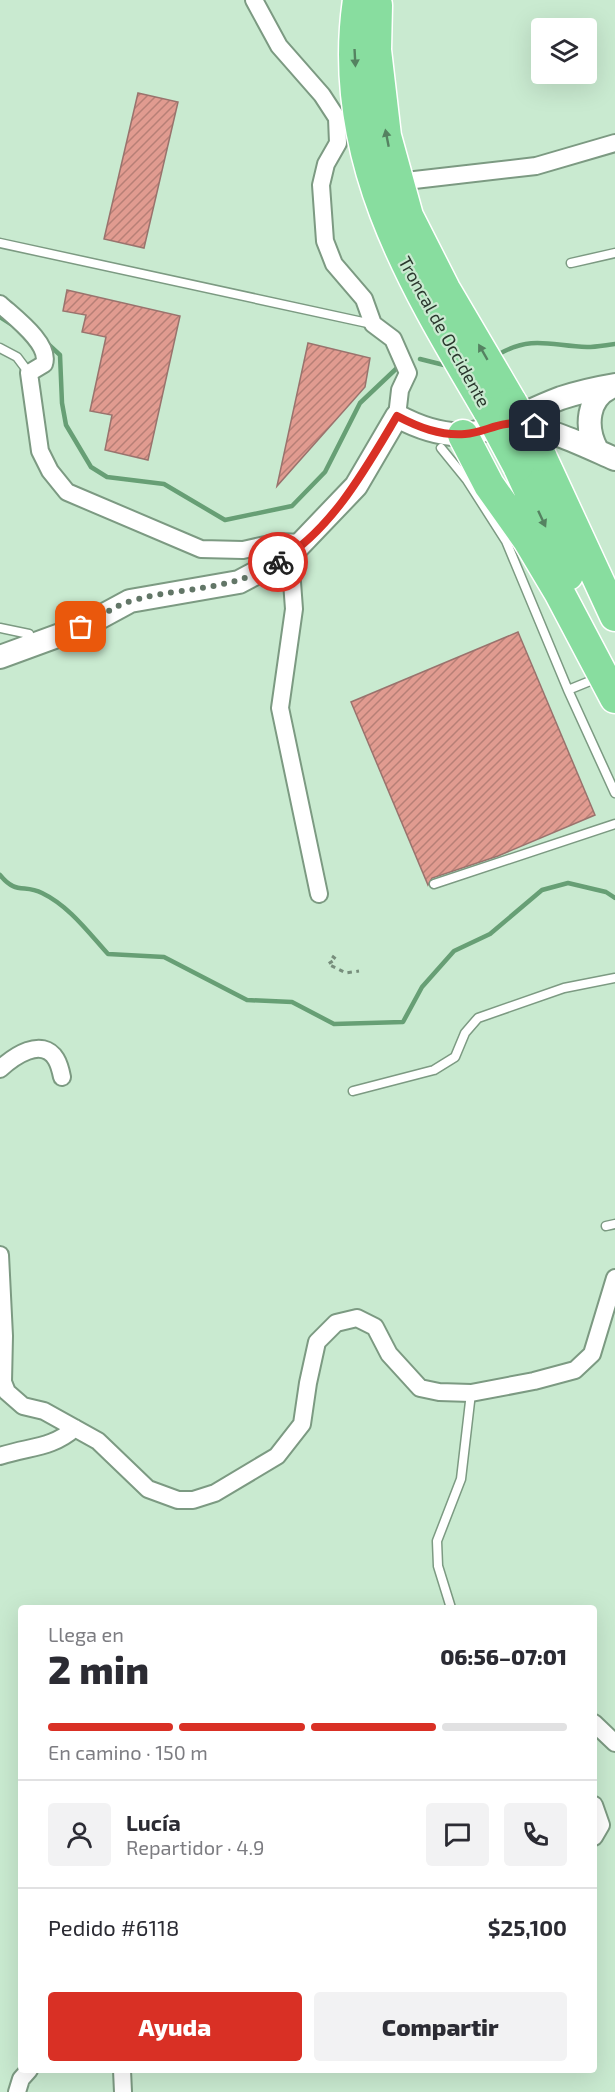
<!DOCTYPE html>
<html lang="es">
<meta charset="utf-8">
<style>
:root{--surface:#fff;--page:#f2f2f3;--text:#2b2b33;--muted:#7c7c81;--line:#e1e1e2;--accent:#d93025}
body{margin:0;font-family:"Exo 2",sans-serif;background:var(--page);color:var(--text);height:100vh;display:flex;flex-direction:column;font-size:22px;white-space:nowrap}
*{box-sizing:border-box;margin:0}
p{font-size:20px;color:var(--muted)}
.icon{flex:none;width:33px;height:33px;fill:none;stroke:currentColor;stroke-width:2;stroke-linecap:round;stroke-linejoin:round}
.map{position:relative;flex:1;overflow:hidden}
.side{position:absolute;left:18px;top:1605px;width:579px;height:468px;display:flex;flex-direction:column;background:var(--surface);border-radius:6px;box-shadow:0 6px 24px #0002}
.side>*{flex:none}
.controls{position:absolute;left:531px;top:18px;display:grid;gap:12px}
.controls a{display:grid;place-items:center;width:66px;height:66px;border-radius:6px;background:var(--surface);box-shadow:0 6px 24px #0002;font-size:30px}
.pin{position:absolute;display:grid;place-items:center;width:51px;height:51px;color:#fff;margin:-26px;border-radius:12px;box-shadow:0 3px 9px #0006}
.courier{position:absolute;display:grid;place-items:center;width:60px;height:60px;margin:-30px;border:4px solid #d93025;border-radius:50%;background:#fff;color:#222;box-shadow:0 2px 8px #0007}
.summary em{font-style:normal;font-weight:800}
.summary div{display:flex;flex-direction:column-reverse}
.summary{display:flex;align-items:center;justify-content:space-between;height:102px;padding:0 30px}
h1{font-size:39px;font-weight:800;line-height:45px}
.bar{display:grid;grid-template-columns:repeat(4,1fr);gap:9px 6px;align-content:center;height:72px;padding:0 30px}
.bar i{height:8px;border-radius:4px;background:var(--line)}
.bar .selected{background:var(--accent)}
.bar p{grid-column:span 4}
.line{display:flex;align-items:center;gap:15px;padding:0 30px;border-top:2px solid var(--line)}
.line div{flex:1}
.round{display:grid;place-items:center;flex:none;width:63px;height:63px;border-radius:6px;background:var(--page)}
.primary-button{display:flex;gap:12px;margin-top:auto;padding:12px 30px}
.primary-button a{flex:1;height:69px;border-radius:6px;background:var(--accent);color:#fff;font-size:24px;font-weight:800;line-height:69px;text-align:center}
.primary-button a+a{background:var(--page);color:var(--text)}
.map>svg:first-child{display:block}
</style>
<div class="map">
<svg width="615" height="2092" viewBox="0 0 615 2092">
<defs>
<pattern id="building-hatch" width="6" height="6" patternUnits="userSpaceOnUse" patternTransform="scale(1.5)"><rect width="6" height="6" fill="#e19b90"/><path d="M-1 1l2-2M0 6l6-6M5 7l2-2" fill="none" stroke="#b77f76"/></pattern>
</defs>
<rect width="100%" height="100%" fill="#c9ead0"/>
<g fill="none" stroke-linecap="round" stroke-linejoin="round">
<path stroke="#679f75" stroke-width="4.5" d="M0 317 11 324
M47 343 60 355 62 403 66 425 91 467 107 477 164 484 225 520 292 506 325 472 360 403 398 367
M499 354C532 335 552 346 587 347 596 347 606 345 615 344
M420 359 444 365
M0 875C16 895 24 884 42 893 69 906 88 932 108 954L164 957 247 1000 292 1002 334 1024 403 1022 422 987 454 951 490 934 542 890 568 883 606 892 615 898"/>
</g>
<path fill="url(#building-hatch)" stroke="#99736d" stroke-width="1.5" d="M138 93 178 102 144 248 104 239Z
M67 290 180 316 148 460 105 450 112 415 90 411 106 337 82 332 86 315 63 311Z
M308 343 370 358 365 387 277 486Z
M518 632 595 815 498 856 432 878 428 885 351 702Z"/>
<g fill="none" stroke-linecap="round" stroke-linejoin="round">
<defs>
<path id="lane" d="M0 243 372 324
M571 263 615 253
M0 348 17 357 29 373
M441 448 467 480 506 541 568 690
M0 628 29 634
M600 677 568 690 615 793
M434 884 615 824
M353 1091 434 1070 455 1057 465 1033 478 1018 564 988 615 978
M606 1226 615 1224
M451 1608 438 1566 437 1541 461 1479 471 1393"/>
<path id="street" d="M254 0 279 46 322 95 337 118 338 143 326 164 321 185 325 241 334 264 364 299 373 324 393 339 408 373 400 390 397 416
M397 182 536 166 615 143
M0 304C14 317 51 344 44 364L29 373 40 451 50 471 67 492 201 549 243 550 279 542 303 543
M290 555 294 609 280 708 319 894
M0 1069C13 1057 42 1036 56 1059 59 1064 61 1072 62 1077
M0 1255 4 1336 3 1382 7 1392 23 1406 44 1411 98 1441 148 1489 178 1500H193L215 1493 277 1456 302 1424 308 1383 317 1342 336 1323 357 1318 375 1327 389 1354 420 1388 439 1392 471 1393 534 1381 575 1370 592 1354 615 1278
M0 1456C30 1446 51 1449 75 1428
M594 1723 615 1743
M594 1805 601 1825 594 1837
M122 2070 123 2092
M17 2092 21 2079 29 2070"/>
<path id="secondary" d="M512 424C550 428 581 444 615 459
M597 450C585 428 586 396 614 386
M0 657 82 627 130 601 239 582 290 555 356 486 397 416C471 455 494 423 561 398 579 392 597 388 615 385"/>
<path id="highway" d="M358 0C335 157 413 284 489 412
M377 5 376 50 386 136 408 216 445 289 512 403
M463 435 489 485 528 540 559 592 615 698
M541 456 615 616
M518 466 568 575"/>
</defs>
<use href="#lane" stroke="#7c9a82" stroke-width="11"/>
<use href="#street" stroke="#7c9a82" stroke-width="20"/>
<use href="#secondary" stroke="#7c9a82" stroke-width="26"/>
<use href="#highway" stroke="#fff" stroke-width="33"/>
<path stroke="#778e7c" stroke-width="3" stroke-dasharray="4.5 4.5" stroke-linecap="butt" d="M332 956 336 959 328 964 346 973 359 971"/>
<use href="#lane" stroke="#fff" stroke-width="8"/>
<use href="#street" stroke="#fff" stroke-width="16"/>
<use href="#secondary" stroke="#fff" stroke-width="22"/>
<use href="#highway" stroke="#88dd9f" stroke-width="30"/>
<defs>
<path id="highway-bridge" d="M512 403 541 456
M489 412 518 466"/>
</defs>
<use href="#highway-bridge" stroke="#fff" stroke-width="33" stroke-linecap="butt"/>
<use href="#highway-bridge" stroke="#88dd9f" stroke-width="30"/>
</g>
<defs><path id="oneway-solid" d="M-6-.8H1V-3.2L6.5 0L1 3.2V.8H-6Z" transform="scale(1.5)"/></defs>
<g fill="#558261">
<use href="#oneway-solid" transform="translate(355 58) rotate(87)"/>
<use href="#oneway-solid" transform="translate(387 138) rotate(-101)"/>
<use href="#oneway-solid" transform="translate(483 352) rotate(-120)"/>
<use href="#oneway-solid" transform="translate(542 519) rotate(65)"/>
</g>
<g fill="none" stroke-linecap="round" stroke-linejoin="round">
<path stroke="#627667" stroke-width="6" stroke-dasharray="0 10.8" d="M81 627C97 619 114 606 131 601 186 585 225 594 278 562"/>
<path stroke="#d93025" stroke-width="8" d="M278 562C332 530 366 468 397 416 418 427 440 436 465 434 480 433 492 426 506 424 515 422 526 425 535 426"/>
</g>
<g text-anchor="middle" stroke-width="4.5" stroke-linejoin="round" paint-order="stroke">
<g font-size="18" fill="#2b382e" stroke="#c9ead0">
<text transform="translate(444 332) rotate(61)" y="6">Troncal de Occidente</text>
</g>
</g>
</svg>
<div class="controls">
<a><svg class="icon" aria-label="layers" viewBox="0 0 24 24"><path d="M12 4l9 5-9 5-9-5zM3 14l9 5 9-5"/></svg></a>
</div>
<div class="pin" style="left:81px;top:627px;background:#ea580c"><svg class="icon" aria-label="bag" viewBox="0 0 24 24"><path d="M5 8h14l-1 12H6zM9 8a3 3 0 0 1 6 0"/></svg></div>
<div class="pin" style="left:535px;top:426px;background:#1f2937"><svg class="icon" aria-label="home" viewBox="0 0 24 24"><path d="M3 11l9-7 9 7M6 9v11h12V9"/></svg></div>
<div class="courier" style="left:278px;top:562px"><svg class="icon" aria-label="bike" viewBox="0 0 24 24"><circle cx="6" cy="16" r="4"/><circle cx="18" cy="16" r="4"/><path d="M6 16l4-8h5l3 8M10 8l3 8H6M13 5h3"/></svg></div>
<section class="side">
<div class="summary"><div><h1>2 min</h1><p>Llega en</p></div><em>06:56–07:01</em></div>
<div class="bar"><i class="selected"></i><i class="selected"></i><i class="selected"></i><i></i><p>En camino · 150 m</p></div>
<div class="line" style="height:108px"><a class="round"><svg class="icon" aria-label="person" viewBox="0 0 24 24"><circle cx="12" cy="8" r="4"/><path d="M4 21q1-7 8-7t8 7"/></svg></a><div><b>Lucía</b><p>Repartidor · 4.9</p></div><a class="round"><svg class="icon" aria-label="chat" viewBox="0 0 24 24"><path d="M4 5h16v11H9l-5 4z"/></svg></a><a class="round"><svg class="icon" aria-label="phone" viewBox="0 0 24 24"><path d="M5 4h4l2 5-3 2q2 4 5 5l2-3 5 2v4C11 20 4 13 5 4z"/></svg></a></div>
<div class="line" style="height:78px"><div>Pedido #6118</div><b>$25,100</b></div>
<div class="primary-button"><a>Ayuda</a><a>Compartir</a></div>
</section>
</div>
